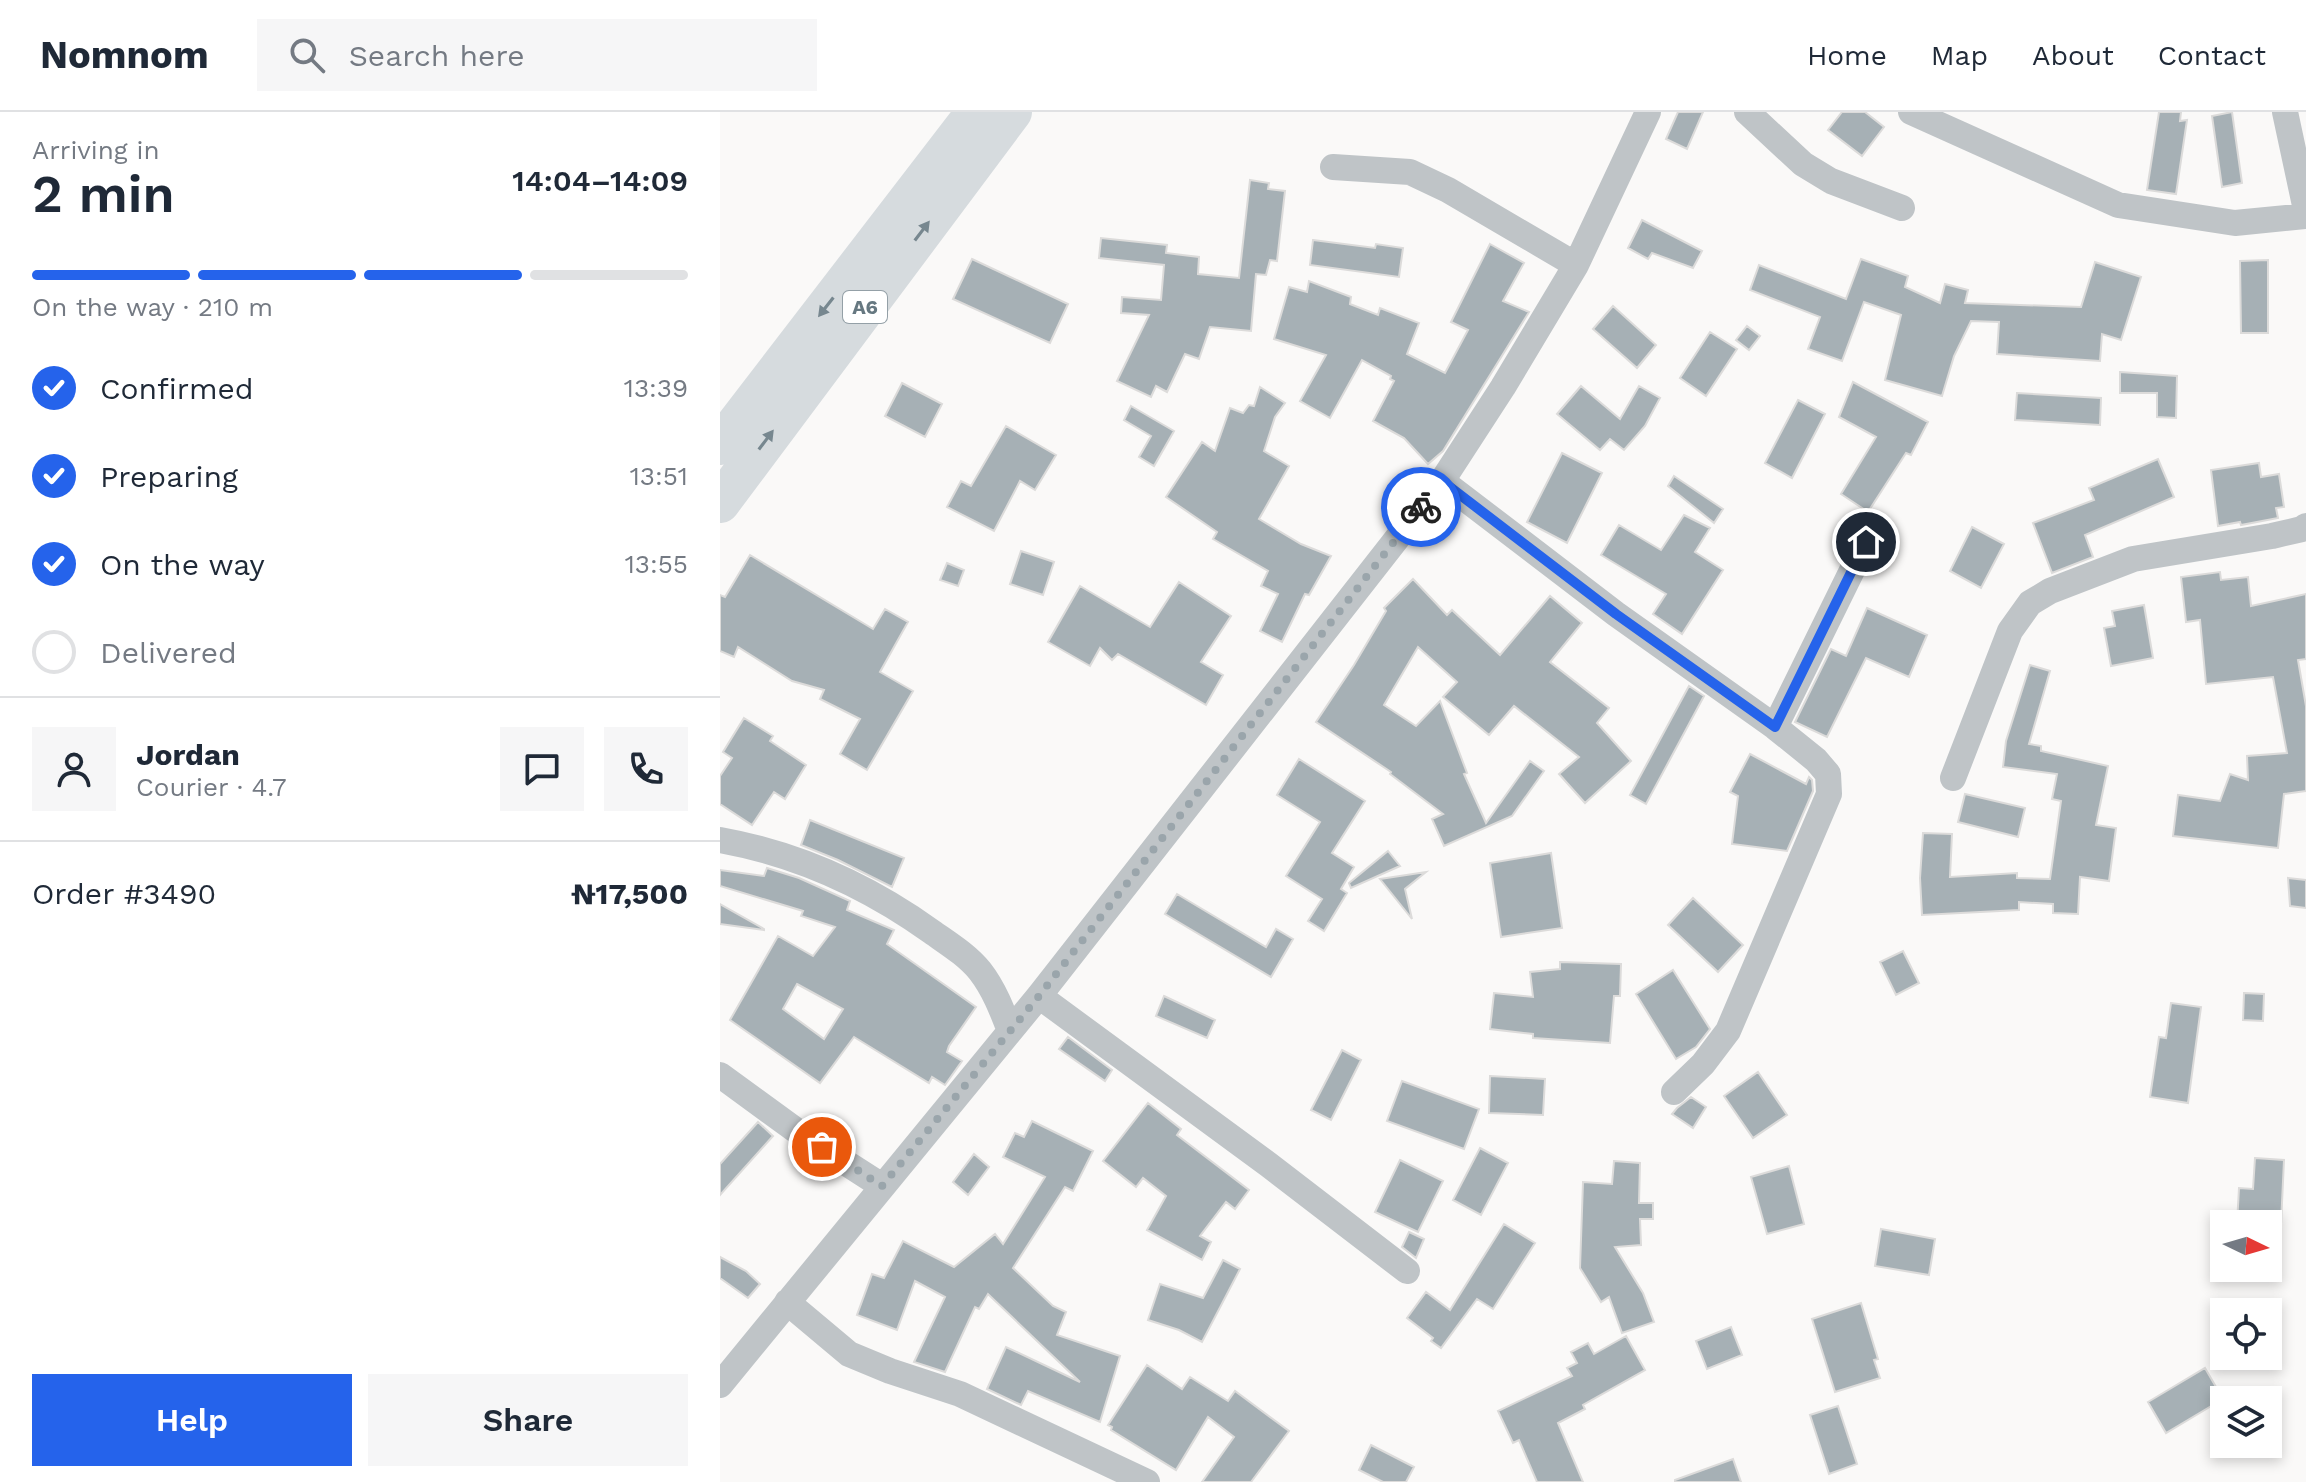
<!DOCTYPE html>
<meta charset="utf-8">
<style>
:root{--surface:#fff;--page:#f6f6f7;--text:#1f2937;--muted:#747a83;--line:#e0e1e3;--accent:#2563eb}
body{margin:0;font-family:"Work Sans",sans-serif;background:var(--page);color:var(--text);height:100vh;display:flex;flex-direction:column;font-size:30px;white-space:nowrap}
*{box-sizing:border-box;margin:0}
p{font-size:26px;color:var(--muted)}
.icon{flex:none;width:44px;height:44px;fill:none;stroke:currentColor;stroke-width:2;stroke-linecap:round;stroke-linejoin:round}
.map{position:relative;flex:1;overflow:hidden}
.side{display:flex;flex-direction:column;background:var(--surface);width:720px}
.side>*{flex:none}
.needle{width:52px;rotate:95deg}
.buttons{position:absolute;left:1490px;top:1098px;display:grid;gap:16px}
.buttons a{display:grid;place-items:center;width:72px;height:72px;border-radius:0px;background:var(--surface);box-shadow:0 4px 12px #0003;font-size:40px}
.pin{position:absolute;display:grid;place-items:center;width:68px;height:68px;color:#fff;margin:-34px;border:4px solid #fff;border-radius:50%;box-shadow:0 2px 8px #0007}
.courier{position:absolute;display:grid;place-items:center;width:80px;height:80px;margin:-40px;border:6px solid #2563eb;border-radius:50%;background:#fff;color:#222;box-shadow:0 2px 10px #0007}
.overview em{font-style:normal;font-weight:600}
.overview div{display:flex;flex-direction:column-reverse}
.overview{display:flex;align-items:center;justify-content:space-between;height:136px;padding:0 32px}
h1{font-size:52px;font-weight:600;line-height:60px}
.bar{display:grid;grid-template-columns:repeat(4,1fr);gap:12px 8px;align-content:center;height:96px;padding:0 32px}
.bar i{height:10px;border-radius:6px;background:var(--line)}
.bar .selected{background:var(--accent)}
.bar p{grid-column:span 4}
.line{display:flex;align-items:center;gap:20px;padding:0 32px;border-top:2px solid var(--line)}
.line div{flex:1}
.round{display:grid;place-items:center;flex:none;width:84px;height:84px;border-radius:0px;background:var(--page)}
ol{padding:0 32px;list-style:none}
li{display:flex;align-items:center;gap:24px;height:88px}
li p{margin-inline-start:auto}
li .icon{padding:8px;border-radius:50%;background:var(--accent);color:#fff;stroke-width:4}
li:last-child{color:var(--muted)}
li i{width:44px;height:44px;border:4px solid var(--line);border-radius:50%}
.action{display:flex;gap:16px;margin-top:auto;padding:16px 32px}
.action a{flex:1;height:92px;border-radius:0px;background:var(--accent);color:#fff;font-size:32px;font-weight:600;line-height:92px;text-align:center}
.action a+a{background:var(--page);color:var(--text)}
header{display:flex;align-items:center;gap:48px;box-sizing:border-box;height:112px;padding:0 40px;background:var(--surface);border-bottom:2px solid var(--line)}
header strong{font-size:38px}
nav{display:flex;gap:44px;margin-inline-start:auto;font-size:28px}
.search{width:560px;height:72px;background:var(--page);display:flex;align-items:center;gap:20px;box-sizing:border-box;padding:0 28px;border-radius:0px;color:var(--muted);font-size:30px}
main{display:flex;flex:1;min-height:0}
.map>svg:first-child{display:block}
</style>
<header>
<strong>Nomnom</strong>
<div class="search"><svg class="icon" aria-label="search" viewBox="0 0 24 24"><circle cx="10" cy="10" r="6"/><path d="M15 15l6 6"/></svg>Search here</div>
<nav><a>Home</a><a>Map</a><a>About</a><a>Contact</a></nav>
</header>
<main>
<section class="side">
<div class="overview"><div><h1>2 min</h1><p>Arriving in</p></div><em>14:04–14:09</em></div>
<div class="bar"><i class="selected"></i><i class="selected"></i><i class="selected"></i><i></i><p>On the way · 210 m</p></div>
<ol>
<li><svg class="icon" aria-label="check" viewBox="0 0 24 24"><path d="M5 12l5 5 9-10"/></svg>Confirmed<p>13:39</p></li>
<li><svg class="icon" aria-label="check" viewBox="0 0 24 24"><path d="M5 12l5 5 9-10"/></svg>Preparing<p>13:51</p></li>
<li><svg class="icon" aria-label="check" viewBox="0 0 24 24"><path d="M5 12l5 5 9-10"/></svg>On the way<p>13:55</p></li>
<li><i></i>Delivered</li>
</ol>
<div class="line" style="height:144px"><a class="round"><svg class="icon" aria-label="person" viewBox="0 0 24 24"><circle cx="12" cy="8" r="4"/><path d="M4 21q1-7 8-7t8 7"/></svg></a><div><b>Jordan</b><p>Courier · 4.7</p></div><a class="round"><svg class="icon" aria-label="chat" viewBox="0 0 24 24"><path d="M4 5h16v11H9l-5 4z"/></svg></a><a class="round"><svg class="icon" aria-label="phone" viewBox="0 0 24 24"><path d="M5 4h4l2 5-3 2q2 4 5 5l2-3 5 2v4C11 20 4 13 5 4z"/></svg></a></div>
<div class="line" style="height:104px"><div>Order #3490</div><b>₦17,500</b></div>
<div class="action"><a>Help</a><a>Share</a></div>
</section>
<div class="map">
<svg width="1586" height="1370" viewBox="0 0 1586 1370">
<rect width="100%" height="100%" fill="#faf9f8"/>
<path fill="#a6b0b5" stroke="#dcdbda" stroke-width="2" fill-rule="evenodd" d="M958 0H983L967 37 946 27Z
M1122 0H1145L1164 15 1142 44 1108 18Z
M1439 0H1461L1460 9 1467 8 1456 82 1427 78Z
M1512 0 1522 71 1502 75 1492 4Z
M530 68 549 71 548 77 565 79 557 149 550 148 546 163 536 162 531 219 490 215 479 247 465 242 447 280 436 274 431 285 397 269 429 203 401 201 402 185 441 188 444 153 379 146 381 126 447 133 446 141 479 145 478 162 519 166Z
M922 108 982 139 973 156 932 141 928 147 908 136Z
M593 128 655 136 656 132 683 136 679 165 590 153Z
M770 132 804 151 783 189 809 200 723 339 708 352 684 326 653 309 674 269 670 267 671 264 642 248 610 306 580 289 606 243 554 227 569 175 587 180 589 169 631 185 630 192 658 203 660 196 699 211 687 242 725 261 748 218 731 210Z
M252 147 348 192 330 231 233 187Z
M1141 147 1188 164 1185 175 1220 191 1225 172 1248 178 1245 191 1361 195 1375 150 1421 165 1401 228 1382 222 1380 249 1277 242 1279 210 1251 209 1234 244 1222 284 1165 268 1181 203 1144 190 1122 249 1088 237 1100 205 1030 178 1039 153 1126 187Z
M1548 148V221H1521L1520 149Z
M893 194 936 233 917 256 873 217Z
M1027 214 1040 224 1029 238 1016 228Z
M990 220 1017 237 986 284 960 266Z
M1400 260 1457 264 1456 306 1437 305V281H1400Z
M1133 270 1208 310 1191 343 1186 341 1148 400 1121 382 1156 325 1119 305Z
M182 271 222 292 205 325 165 304Z
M861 274 900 307 919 274 940 286 925 314 904 338 890 327 880 338 837 302Z
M540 275 565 291 555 305 544 339 569 354 539 407 581 432 611 444 589 483 585 482 562 530 540 519 558 482 541 474 548 459 493 427 497 420 446 385 482 330 495 339 510 296 523 301 529 293 534 294Z
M1297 281 1381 286 1380 313 1295 308Z
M1078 288 1105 302 1072 366 1045 351Z
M411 294 454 319 434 354 419 345 431 324 404 308Z
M286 314 336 343 315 378 300 369 274 419 227 395 241 369 251 374Z
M842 341 882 361 847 431 807 410Z
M1438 347 1454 385 1365 423 1373 445 1332 461 1313 411 1374 388 1369 376Z
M1539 351 1541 365 1559 362 1564 395 1556 396 1558 406 1521 413 1520 410 1498 414 1491 358Z
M954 364 1003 397 994 411 948 374Z
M964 403 990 416 975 440 1003 458 962 522 933 502 946 482 881 443 899 413 941 438Z
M1252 415 1284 432 1261 476 1230 459Z
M301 439 334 450 323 483 290 472Z
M30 443 153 517 165 497 188 510 160 560 193 579 147 658 120 642 140 607 100 587 104 578 72 569 18 535 14 545 0 539V483L5 485Z
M227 451 244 458 238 474 220 468Z
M1500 460 1501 468 1528 465 1531 494 1586 482V547L1578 548 1586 594V679L1564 682 1558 736 1453 724 1458 683 1500 689 1510 662 1528 668 1527 644 1567 641 1553 565 1486 572 1480 508 1466 510 1461 465Z
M693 467 727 503 732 498 780 543 830 484 862 511 830 550 889 596 877 611 911 649 865 691 839 662 859 645 794 594 769 623 723 585 737 570 698 535 664 593 696 614 720 589 747 661 744 662 766 711 810 649 824 659 792 704 724 734 712 707 723 702 670 662 671 660 596 610 634 553 666 499 664 496Z
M459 470 511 504 481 550 503 563 486 593 398 542 392 548 380 536 370 554 328 530 360 474 430 515Z
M1424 493 1433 546 1391 554 1384 516 1395 514 1392 499Z
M1147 496 1207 523 1189 565 1146 546 1107 625 1075 610 1111 537 1126 544Z
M1310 553 1330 559 1309 632 1321 634V639L1388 654 1376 713 1396 716 1389 769 1360 765 1358 802 1333 801V792L1299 790V798L1202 803 1200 766 1203 721 1232 722 1230 765 1297 761V766L1330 767 1341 689 1332 687 1337 662 1283 655 1286 629Z
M969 574 984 584 926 692 910 683Z
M24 606 53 624 50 629 86 653 65 687 54 680 32 713 0 692V664L12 646 3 640Z
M1030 642 1086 672 1089 665 1092 668 1093 679 1067 739 1012 732 1018 684 1010 680Z
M579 647 645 689 612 741 634 755 621 777 627 781 604 819 588 809 602 787 566 764 600 710 557 683Z
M1245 682 1305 696 1298 725 1238 710Z
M90 708 184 746 172 775 118 748 81 733Z
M668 739 680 754 631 776 629 771Z
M831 741 842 816 781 825 770 751Z
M47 756 79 766 130 789 127 798 174 818 167 832 256 895 229 934 227 940 242 949 225 973 212 965 209 971 134 925 100 971 10 908 58 824 93 844 115 815 81 804 83 799 0 774V758L44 764ZM77 872 123 897 104 927 63 897Z
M706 760 685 777 692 807 660 767Z
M1568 766 1586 768V796L1570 794Z
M457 782 546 835 556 817 573 827 551 865 445 802Z
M973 786 1023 833 998 860 948 813Z
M0 792 44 817V818L0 812Z
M1183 839 1199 871 1176 883 1160 850Z
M840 850 901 852 900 884H894L890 931 813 926V922L770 917 774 881 813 885 810 860 840 857Z
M953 858 990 917 976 935 956 947 916 882Z
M1524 881 1544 882 1543 909 1523 908Z
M444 884 495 908 487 926 436 904Z
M1451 891 1481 895 1468 991 1430 985 1439 925 1446 926Z
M348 925 392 958 385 969 339 937Z
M622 938 641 948 611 1008 591 998Z
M1038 960 1067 1003 1033 1026 1004 984Z
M770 964 825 967 823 1003 769 1001Z
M682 969 759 997 744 1037 667 1009Z
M971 985 986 995 973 1016 952 1002 957 996Z
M428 991 461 1017 457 1023 529 1078 515 1097 506 1090 480 1124 491 1130 482 1148 427 1118 446 1084 423 1066 416 1075 383 1049Z
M312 1009 373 1039 353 1079 345 1075 293 1156 333 1194 346 1200 337 1223 400 1244 380 1310 308 1279 301 1293 267 1277 286 1235 360 1270 268 1182 259 1197 255 1195 225 1260 194 1250 225 1185 195 1169 177 1218 137 1203 152 1162 164 1166 183 1129 234 1155 275 1122 283 1132 325 1065 283 1045 295 1021 304 1025Z
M38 1010 53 1024 0 1083V1052Z
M760 1036 788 1051 761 1103 733 1088Z
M254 1042 269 1055 248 1083 233 1070Z
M1535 1046 1564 1048 1561 1112H1517L1519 1076 1533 1077Z
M680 1048 723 1069 698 1120 655 1100Z
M894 1049 920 1051 919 1091H933V1107H920L921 1133 895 1135 923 1181 934 1210 902 1221 889 1185 881 1190 860 1156 863 1070 892 1072Z
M1069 1054 1084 1112 1047 1122 1031 1065Z
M784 1112 815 1131 773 1197 757 1187 721 1236 711 1229 713 1226 687 1206 706 1180 730 1198Z
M1161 1117 1215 1127 1209 1163 1155 1154Z
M689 1120 704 1127 696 1146 682 1135Z
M0 1145 26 1159 40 1172 28 1186 0 1166Z
M503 1148 520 1157 482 1230 459 1218 428 1208 440 1172 483 1186Z
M1141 1191 1158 1247 1154 1248 1160 1266 1115 1280 1092 1207Z
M1011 1215 1022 1243 987 1257 976 1229Z
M906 1224 925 1258 863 1293 865 1297 838 1311 863 1370H817L799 1328 793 1331 778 1299 852 1264 847 1256 857 1251 851 1240 868 1231 874 1242Z
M427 1253 462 1277 470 1265 508 1289 515 1279 569 1319 531 1370H482L514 1325 488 1305 456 1358 391 1318 392 1315 388 1313Z
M1485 1256 1503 1287 1446 1321 1428 1290Z
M1118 1294 1137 1352 1109 1362 1090 1303Z
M651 1333 694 1355 686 1370H663L639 1358Z
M1013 1347 1021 1370H955V1368Z"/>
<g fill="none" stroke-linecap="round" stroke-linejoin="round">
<path stroke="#bfc4c7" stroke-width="26" d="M1027 0 1083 52 1111 69 1182 96
M1191 0 1398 93 1515 111 1586 104
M1565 0 1586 98
M613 55 690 60 728 78 856 153
M722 369 896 502 1055 615 1096 648 1108 662 1109 682 1008 919 983 952 954 980
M1055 615 1146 430
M1233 666 1290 519 1310 491 1330 479 1413 447 1552 424 1582 417 1586 414
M0 728C78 742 148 774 212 820 229 832 247 843 260 859 274 877 282 898 290 919
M319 884 549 1053 687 1159
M0 963 81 1022 162 1074
M67 1190 129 1242 170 1259 240 1282 427 1370
M0 1273 319 884 722 369 783 275 856 153 928 0"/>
<path stroke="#d6dbde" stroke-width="40" d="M0 333 256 0
M0 391 292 0"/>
</g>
<defs><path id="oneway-solid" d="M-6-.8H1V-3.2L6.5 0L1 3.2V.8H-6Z" transform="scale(2)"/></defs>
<g fill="#77878f">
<use href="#oneway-solid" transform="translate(202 119) rotate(-53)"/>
<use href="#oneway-solid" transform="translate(106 195) rotate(128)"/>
<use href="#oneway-solid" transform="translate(46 328) rotate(-53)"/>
</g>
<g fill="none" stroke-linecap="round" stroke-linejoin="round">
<path stroke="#9aa5ab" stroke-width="8" stroke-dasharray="0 14.4" d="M102 1035 162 1074 319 884 701 395"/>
<path stroke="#2563eb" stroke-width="10" d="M701 395 722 369 896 502 1055 615 1146 430"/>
</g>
<g text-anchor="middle" stroke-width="8" stroke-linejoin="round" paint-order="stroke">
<rect fill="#fff" stroke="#94a0a7" stroke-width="2" x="123" y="179" width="44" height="32" rx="6"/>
<g font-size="20" font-weight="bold" fill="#667881">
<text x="145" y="202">A6</text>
</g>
</g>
</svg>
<div class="buttons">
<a><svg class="needle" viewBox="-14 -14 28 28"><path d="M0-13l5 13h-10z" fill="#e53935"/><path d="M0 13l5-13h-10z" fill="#747a83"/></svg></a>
<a><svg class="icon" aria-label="locate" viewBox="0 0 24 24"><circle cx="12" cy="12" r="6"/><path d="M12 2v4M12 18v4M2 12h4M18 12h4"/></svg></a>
<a><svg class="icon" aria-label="layers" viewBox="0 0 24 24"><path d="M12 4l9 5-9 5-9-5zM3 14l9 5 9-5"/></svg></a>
</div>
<div class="pin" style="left:102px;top:1035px;background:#ea580c"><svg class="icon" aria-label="bag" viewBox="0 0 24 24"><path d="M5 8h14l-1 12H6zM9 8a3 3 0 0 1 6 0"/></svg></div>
<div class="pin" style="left:1146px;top:430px;background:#1f2937"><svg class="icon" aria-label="home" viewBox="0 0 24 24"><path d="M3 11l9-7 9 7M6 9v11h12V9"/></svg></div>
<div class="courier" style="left:701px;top:395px"><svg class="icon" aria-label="bike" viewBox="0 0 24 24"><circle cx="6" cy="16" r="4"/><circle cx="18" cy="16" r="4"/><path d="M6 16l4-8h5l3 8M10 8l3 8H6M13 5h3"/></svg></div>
</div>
</main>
